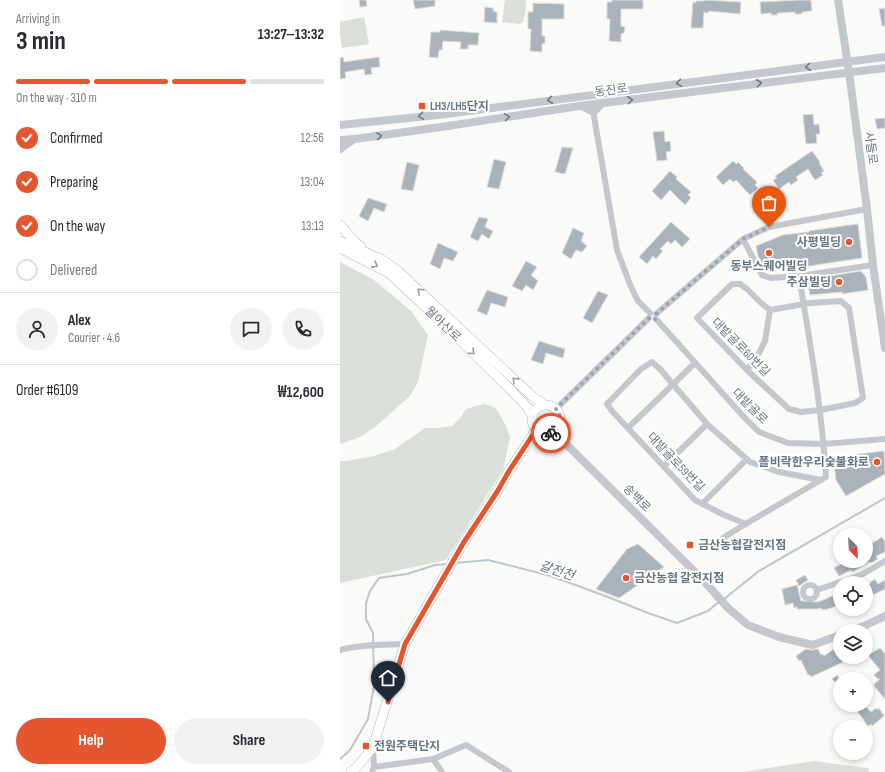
<!DOCTYPE html>
<meta charset="utf-8">
<style>
:root{--surface:#fff;--page:#f2f2f3;--text:#2b2b33;--muted:#7c7c81;--line:#e1e1e2;--accent:#e4572e}
body{margin:0;font-family:"Sofia Sans Condensed","Noto Sans KR",sans-serif;background:var(--page);color:var(--text);height:100vh;display:flex;flex-direction:column;font-size:15px;white-space:nowrap}
*{box-sizing:border-box;margin:0}
p{font-size:13px;color:var(--muted)}
.icon{flex:none;width:22px;height:22px;fill:none;stroke:currentColor;stroke-width:2;stroke-linecap:round;stroke-linejoin:round}
.map{position:relative;flex:1;overflow:hidden}
.details{display:flex;flex-direction:column;background:var(--surface);width:340px}
.details>*{flex:none}
.needle{width:26px;rotate:156deg}
.tools{position:absolute;left:493px;top:528px;display:grid;gap:8px}
.tools a{display:grid;place-items:center;width:40px;height:40px;border-radius:50%;background:var(--surface);box-shadow:0 2px 6px #0003;font-size:20px}
.pin{position:absolute;display:grid;place-items:center;width:34px;height:34px;color:#fff;margin:-41px -17px;border-radius:50% 50% 50% 0;rotate:-45deg;box-shadow:0 0 4px #0007}
.pin .icon{rotate:45deg}
.courier{position:absolute;display:grid;place-items:center;width:40px;height:40px;margin:-20px;border:3px solid #e4572e;border-radius:50%;background:#fff;color:#222;box-shadow:0 1px 5px #0007}
.headline em{font-style:normal;font-weight:700}
.headline div{display:flex;flex-direction:column-reverse}
.headline{display:flex;align-items:center;justify-content:space-between;height:68px;padding:0 16px}
h1{font-size:26px;font-weight:700;line-height:30px}
.bar{display:grid;grid-template-columns:repeat(4,1fr);gap:6px 4px;align-content:center;height:48px;padding:0 16px}
.bar i{height:5px;border-radius:3px;background:var(--line)}
.bar .selected{background:var(--accent)}
.bar p{grid-column:span 4}
.line{display:flex;align-items:center;gap:10px;padding:0 16px;border-top:1px solid var(--line)}
.line div{flex:1}
.round{display:grid;place-items:center;flex:none;width:42px;height:42px;border-radius:21px;background:var(--page)}
ol{padding:0 16px;list-style:none}
li{display:flex;align-items:center;gap:12px;height:44px}
li p{margin-inline-start:auto}
li .icon{padding:4px;border-radius:50%;background:var(--accent);color:#fff;stroke-width:4}
li:last-child{color:var(--muted)}
li i{width:22px;height:22px;border:2px solid var(--line);border-radius:50%}
.button{display:flex;gap:8px;margin-top:auto;padding:8px 16px}
.button a{flex:1;height:46px;border-radius:24px;background:var(--accent);color:#fff;font-size:16px;font-weight:700;line-height:46px;text-align:center}
.button a+a{background:var(--page);color:var(--text)}
main{display:flex;flex:1;min-height:0}
.map>svg:first-child{display:block}
</style>
<main>
<section class="details">
<div class="headline"><div><h1>3 min</h1><p>Arriving in</p></div><em>13:27–13:32</em></div>
<div class="bar"><i class="selected"></i><i class="selected"></i><i class="selected"></i><i></i><p>On the way · 310 m</p></div>
<ol>
<li><svg class="icon" aria-label="check" viewBox="0 0 24 24"><path d="M5 12l5 5 9-10"/></svg>Confirmed<p>12:56</p></li>
<li><svg class="icon" aria-label="check" viewBox="0 0 24 24"><path d="M5 12l5 5 9-10"/></svg>Preparing<p>13:04</p></li>
<li><svg class="icon" aria-label="check" viewBox="0 0 24 24"><path d="M5 12l5 5 9-10"/></svg>On the way<p>13:13</p></li>
<li><i></i>Delivered</li>
</ol>
<div class="line" style="height:72px"><a class="round"><svg class="icon" aria-label="person" viewBox="0 0 24 24"><circle cx="12" cy="8" r="4"/><path d="M4 21q1-7 8-7t8 7"/></svg></a><div><b>Alex</b><p>Courier · 4.6</p></div><a class="round"><svg class="icon" aria-label="chat" viewBox="0 0 24 24"><path d="M4 5h16v11H9l-5 4z"/></svg></a><a class="round"><svg class="icon" aria-label="phone" viewBox="0 0 24 24"><path d="M5 4h4l2 5-3 2q2 4 5 5l2-3 5 2v4C11 20 4 13 5 4z"/></svg></a></div>
<div class="line" style="height:52px"><div>Order #6109</div><b>₩12,600</b></div>
<div class="button"><a>Help</a><a>Share</a></div>
</section>
<div class="map">
<svg width="545" height="772" viewBox="0 0 545 772">
<rect width="100%" height="100%" fill="#fafaf8"/>
<path fill="#dadfd7" d="M165 0H186L185 15 183 22 180 24 162 22Z
M24 17 29 44 2 48 0 34V22Z
M0 262 34 280 71 311 88 335 78 382 70 396 35 427 20 437 0 444Z
M144 404 156 408 166 426 170 437 163 470 106 560 0 583V461H7L34 456 55 449 85 428H97L112 426 121 417 126 409Z
M474 761 528 768 529 772H403Z"/>
<g fill="none" stroke-linecap="round" stroke-linejoin="round">
<path stroke="#bbc7cb" stroke-width="2" d="M115 563 148 560 211 576 268 597 308 613 337 623 368 611 380 601
M384 599 419 571 545 498
M0 759 10 750 28 719 34 686 33 633 26 619V603L30 591 39 578 67 574 95 565 109 564"/>
</g>
<path fill="#aab3b9" stroke="#dcdcda" d="M19 0H26L27 6 20 7Z
M73 0H95V6L75 9Z
M272 0H303V9H281V26L285 27 284 33 281 34V42L269 41 270 19H267V2H272Z
M364 0 401 2 400 14 369 11 368 13 364 12 363 28H351L353 2 356 3V1H364Z
M460 0H471L472 11 462 12V14H455V12L437 13V15H431V13L421 14 420 2Z
M193 3 224 4V19H202V36H205V43L202 44V52L190 51 191 29H188V12H193Z
M145 7 153 8V11L157 12V23L144 22Z
M545 8V26H542L539 9Z
M100 30 139 33 138 45H128V49H120L121 42 103 41 102 50H99L98 58 89 57 91 32H100Z
M3 57 4 62 39 57 40 67 31 68 32 74 25 75 24 69 5 72 6 78 0 79V58Z
M473 114 474 125 479 124 480 134H476L477 143 466 144 463 115Z
M545 118V128L537 129 535 119Z
M324 131 325 142 330 141 331 151 326 152 327 160 317 161 313 132Z
M222 147 233 148 225 174 215 172Z
M472 151 480 162 479 163 484 171 481 173 483 175 475 180 468 169 456 177 458 180 451 185 449 182 439 189 433 180 437 178 435 176Z
M154 159 166 162 159 189 147 187Z
M393 161 397 164 398 162 404 168 403 169 417 182 415 185 418 188 410 195 396 180 393 182 390 179 383 185 376 177Z
M67 162 79 165 73 191 61 189Z
M330 171 337 177 336 179 351 192 348 195 351 198 345 205 330 190 321 200 312 191Z
M28 198 47 204 44 212 34 208 28 221 19 216Z
M139 217 148 219 145 227 153 231 149 239 142 234 138 241 130 237Z
M331 222 350 239 342 247 335 240 331 244 328 241 320 249 323 251 316 259 313 256 307 264 299 257Z
M518 224 522 258 469 266 453 267V264L425 268 418 256 416 246 443 235 469 232V231L496 227H495Z
M233 228 244 233 241 241 247 246 242 252 236 250 231 259 222 253Z
M98 243 118 252 113 261 104 258 100 269 90 264Z
M186 261 197 267 191 275 198 281 193 290 186 285 182 291 172 286Z
M521 271 526 277 528 290 502 294V292L470 295 468 284 472 279Z
M147 290 168 297 165 307 151 303 147 315 137 311Z
M258 291 268 295 252 323 243 318Z
M199 341 225 349 223 358 206 353 203 364 191 360Z
M544 451 545 474 506 496 496 480 493 457Z
M542 537 545 542V552L536 556 538 559 531 563 530 562 512 572 511 570 499 576 494 568 507 561H526V547Z
M298 544 324 567 279 598 256 589 287 549Z
M465 575 468 580 459 586 456 580Z
M535 579 538 584 545 580V589L526 598V586L531 583 530 582Z
M457 585 461 601 478 602 500 593V605L485 610V609L482 610 481 608 478 609H457V607L454 608 453 603 445 605 442 589Z
M498 646 500 649V657H508L501 663 471 677 470 675H468L461 660 459 661 456 656 466 649 472 650 478 649 481 655 483 654 484 656Z
M540 648 545 654V699L534 686V684L540 679H538L534 675 540 670 528 655Z
M497 675 500 679V687L492 679Z
M526 688 532 698 526 703Z
M514 705H524L531 712 536 708 538 710 539 708 544 716 532 726 531 724 528 726 517 711H518Z"/>
<g fill="none" stroke-linecap="round" stroke-linejoin="round">
<defs>
<path id="secondary" d="M0 225 16 243 21 247
M0 241 41 259 58 271 192 396 205 405
M0 248 49 273 93 314 170 389 188 408 192 416
M192 419a14 14 0 1 1 28 0a14 14 0 1 1-28 0Z
M11 772 17 767 33 747 65 644 124 542 157 492 169 471 196 430"/>
</defs>
<use href="#secondary" stroke="#b3babf" stroke-width="10"/>
<path stroke="#c3c8cc" stroke-width="6" d="M252 105 277 250 291 287 298 301 310 313
M239 106 254 113 263 104
M403 239 422 275 431 278 459 276 533 265
M392 284H400L407 289 420 302 430 310 470 303 501 301 509 308 523 398 515 403 480 410 461 412 449 409 407 370 357 318Z
M316 314 403 239 429 227 527 209
M316 319 403 416 419 432 448 443 484 444 545 439
M407 370 419 353 425 341 430 310
M216 409 309 318
M288 428 355 363
M324 466 367 424
M362 504 407 459
M406 524 384 515 355 500 272 411 267 404 301 369 312 362 320 369 367 424 410 462 439 472 481 480
M383 538 402 526 486 477C482 409 470 343 459 276
M463 592a7 7 0 1 1 14 0a7 7 0 1 1-14 0Z
M477 590 523 574 545 561
M0 650C21 644 44 645 65 644
M93 759 102 772
M34 767 93 759 126 745 169 772
M32 772 34 767 33 747"/>
<path stroke="#c3c8cc" stroke-width="8" d="M498 0 509 72 527 209 533 265 545 348
M0 125 98 115 545 57
M0 140 15 139 108 126 239 106 545 68
M0 149 14 139
M214 432 364 581 388 608 408 625 439 637 473 645 500 635
M510 631 526 625 545 616"/>
<use href="#secondary" stroke="#fff" stroke-width="9"/>
</g>
<defs><path id="oneway-chevron" d="M-2-3.5L2.5 0L-2 3.5" fill="none" stroke-width="1.6" stroke-linecap="round" stroke-linejoin="round"/></defs>
<g stroke="#6a7a87">
<use href="#oneway-chevron" transform="translate(468 67) rotate(173)"/>
<use href="#oneway-chevron" transform="translate(339 83) rotate(173)"/>
<use href="#oneway-chevron" transform="translate(419 83) rotate(-7)"/>
<use href="#oneway-chevron" transform="translate(210 100) rotate(172)"/>
<use href="#oneway-chevron" transform="translate(290 100) rotate(-7)"/>
<use href="#oneway-chevron" transform="translate(81 116) rotate(174)"/>
<use href="#oneway-chevron" transform="translate(167 117) rotate(-9)"/>
<use href="#oneway-chevron" transform="translate(39 136) rotate(-8)"/>
</g>
<g stroke="#939fa8">
<use href="#oneway-chevron" transform="translate(35 265) rotate(28)"/>
<use href="#oneway-chevron" transform="translate(80 291) rotate(-137)"/>
<use href="#oneway-chevron" transform="translate(132 352) rotate(44)"/>
<use href="#oneway-chevron" transform="translate(175 380) rotate(-136)"/>
</g>
<g fill="none" stroke-linecap="round" stroke-linejoin="round">
<path stroke="#99a4ac" stroke-width="4" stroke-dasharray="0 7.2" d="M211 433C221 428 223 417 216 409L309 318 312 320 316 319 317 316 316 314 403 239 429 227"/>
<path stroke="#e4572e" stroke-width="5" d="M48 702 65 644 124 542 157 492 169 471 196 430 203 434 211 433"/>
</g>
<g fill="#e4572e" stroke="#fff" stroke-width="1.5">
<rect x="78" y="102" width="8" height="8" rx="2"/>
<circle cx="509" cy="242" r="4"/>
<circle cx="429" cy="253" r="4"/>
<circle cx="499" cy="282" r="4"/>
<circle cx="537" cy="462" r="4"/>
<rect x="346" y="541" width="8" height="8" rx="2"/>
<circle cx="286" cy="578" r="4"/>
<rect x="22" y="742" width="8" height="8" rx="2"/>
</g>
<g text-anchor="middle" stroke-width="4" stroke-linejoin="round" paint-order="stroke">
<g font-size="12" fill="#657683" stroke="#fff">
<text transform="translate(271 90) rotate(-7)" y="4">동진로</text>
<text transform="translate(531 148) rotate(82)" y="4">사들로</text>
<text transform="translate(103 324) rotate(44)" y="4">월아산로</text>
<text transform="translate(401 347) rotate(45)" y="4">대밭골로60번길</text>
<text transform="translate(410 406) rotate(45)" y="4">대밭골로</text>
<text transform="translate(336 462) rotate(46)" y="4">대밭골로59번길</text>
<text transform="translate(297 498) rotate(45)" y="4">송백로</text>
</g>
<g font-size="12" font-weight="bold" fill="#657683" stroke="#fff" text-anchor="start">
<text x="90" y="110">LH3/LH5단지</text>
<text x="501" y="246" text-anchor="end">사평빌딩</text>
<text x="429" y="270" text-anchor="middle">동부스퀘어빌딩</text>
<text x="491" y="286" text-anchor="end">주삼빌딩</text>
<text x="529" y="466" text-anchor="end">폴비락한우리숯불화로</text>
<text x="358" y="549">금산농협갈전지점</text>
<text x="294" y="582">금산농협 갈전지점</text>
<text x="34" y="750">전원주택단지</text>
</g>
<g font-size="13" font-style="italic" fill="#60757c" stroke="#fff">
<text transform="translate(217 570) rotate(18)" y="5">갈전천</text>
</g>
</g>
</svg>
<div class="tools">
<a><svg class="needle" viewBox="-14 -14 28 28"><path d="M0-13l5 13h-10z" fill="#e53935"/><path d="M0 13l5-13h-10z" fill="#7c7c81"/></svg></a>
<a><svg class="icon" aria-label="locate" viewBox="0 0 24 24"><circle cx="12" cy="12" r="6"/><path d="M12 2v4M12 18v4M2 12h4M18 12h4"/></svg></a>
<a><svg class="icon" aria-label="layers" viewBox="0 0 24 24"><path d="M12 4l9 5-9 5-9-5zM3 14l9 5 9-5"/></svg></a>
<a>+</a>
<a>−</a>
</div>
<div class="pin" style="left:429px;top:227px;background:#ea580c"><svg class="icon" aria-label="bag" viewBox="0 0 24 24"><path d="M5 8h14l-1 12H6zM9 8a3 3 0 0 1 6 0"/></svg></div>
<div class="pin" style="left:48px;top:702px;background:#1f2937"><svg class="icon" aria-label="home" viewBox="0 0 24 24"><path d="M3 11l9-7 9 7M6 9v11h12V9"/></svg></div>
<div class="courier" style="left:211px;top:433px"><svg class="icon" aria-label="bike" viewBox="0 0 24 24"><circle cx="6" cy="16" r="4"/><circle cx="18" cy="16" r="4"/><path d="M6 16l4-8h5l3 8M10 8l3 8H6M13 5h3"/></svg></div>
</div>
</main>
